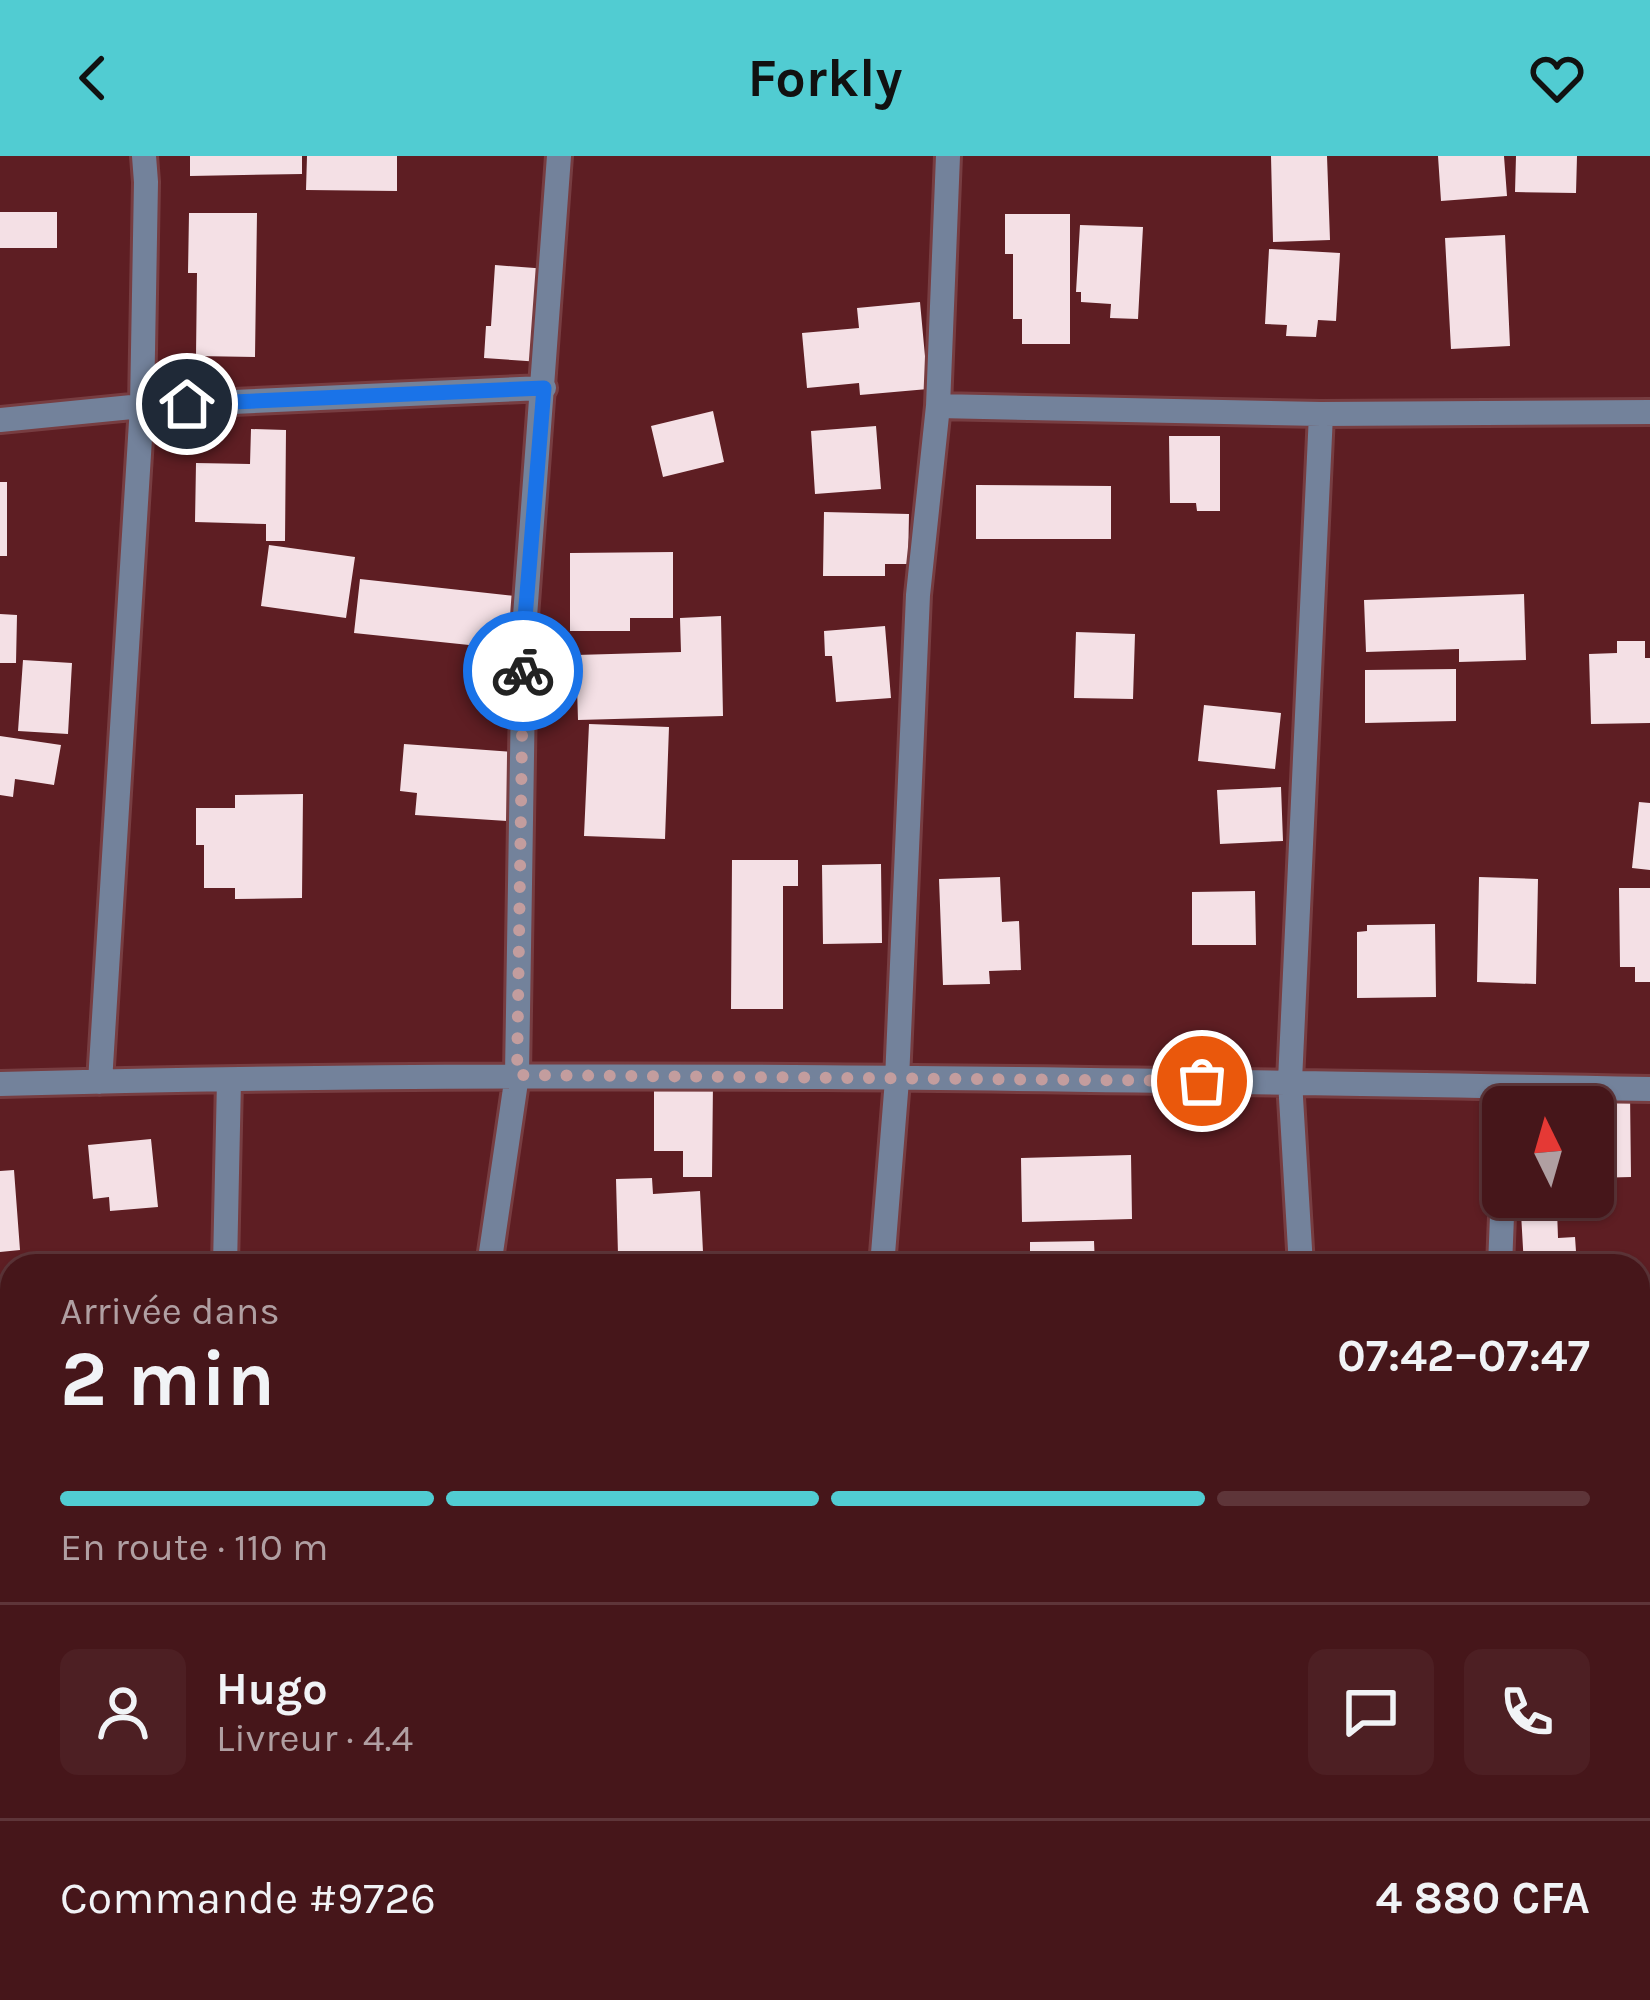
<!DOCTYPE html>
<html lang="fr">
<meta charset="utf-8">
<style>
:root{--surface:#46161a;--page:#4d1f23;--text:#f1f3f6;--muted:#b09fa2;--line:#5e3539;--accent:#51ccd2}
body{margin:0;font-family:Karla,sans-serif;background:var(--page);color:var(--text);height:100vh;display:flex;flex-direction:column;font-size:45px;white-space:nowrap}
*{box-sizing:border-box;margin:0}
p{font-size:39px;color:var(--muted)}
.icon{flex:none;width:66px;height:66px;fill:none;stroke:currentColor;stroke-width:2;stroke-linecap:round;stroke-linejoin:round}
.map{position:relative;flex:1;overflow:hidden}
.drawer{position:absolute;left:0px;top:1098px;width:1650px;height:747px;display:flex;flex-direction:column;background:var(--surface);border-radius:36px 36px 0 0;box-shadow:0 3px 9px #0004,0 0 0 3px var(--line)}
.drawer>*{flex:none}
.needle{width:78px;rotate:355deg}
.controls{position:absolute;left:1482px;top:930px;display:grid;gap:24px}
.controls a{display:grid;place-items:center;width:132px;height:132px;border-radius:18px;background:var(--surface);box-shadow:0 3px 9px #0004,0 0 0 3px var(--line);font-size:60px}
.pin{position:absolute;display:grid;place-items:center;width:102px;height:102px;color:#fff;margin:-51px;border:6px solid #fff;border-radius:50%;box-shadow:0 3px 12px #0007}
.courier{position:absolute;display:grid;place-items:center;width:120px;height:120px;margin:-60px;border:9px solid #1a73e8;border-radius:50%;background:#fff;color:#222;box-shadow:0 3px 15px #0007}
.overview em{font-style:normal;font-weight:700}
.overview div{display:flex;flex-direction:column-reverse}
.overview{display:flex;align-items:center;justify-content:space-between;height:204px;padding:0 60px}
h1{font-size:78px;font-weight:700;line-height:90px}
.bar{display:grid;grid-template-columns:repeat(4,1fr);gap:18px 12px;align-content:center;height:144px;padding:0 60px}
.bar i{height:15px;border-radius:9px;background:var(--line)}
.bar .selected{background:var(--accent)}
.bar p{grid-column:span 4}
.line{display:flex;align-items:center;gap:30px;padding:0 60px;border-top:3px solid var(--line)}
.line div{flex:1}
.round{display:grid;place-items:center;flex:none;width:126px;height:126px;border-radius:18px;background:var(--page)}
header{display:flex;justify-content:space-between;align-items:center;height:156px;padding:0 60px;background:var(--accent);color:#111;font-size:54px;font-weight:700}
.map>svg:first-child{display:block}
</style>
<header><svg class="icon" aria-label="back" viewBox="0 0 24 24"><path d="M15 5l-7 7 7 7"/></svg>Forkly<svg class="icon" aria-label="heart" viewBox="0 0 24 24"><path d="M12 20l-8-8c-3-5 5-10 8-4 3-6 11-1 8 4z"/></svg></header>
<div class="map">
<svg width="1650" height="1844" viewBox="0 0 1650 1844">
<rect width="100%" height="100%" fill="#5e1e23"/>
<path fill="#f4e0e5" d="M190 0H302V18L190 20Z
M307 0H397V35L306 34Z
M1271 0H1327L1330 84 1273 86Z
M1438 0H1504L1507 40 1441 45Z
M1516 0H1577L1576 37 1515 36Z
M0 56H57V92H0Z
M189 57H257L255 201 196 200 197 117H188Z
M1005 58H1070V188H1022V163H1013V98H1005Z
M1080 69 1143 71 1138 163 1110 162 1111 148 1081 146V136H1076Z
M1505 79 1510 190 1451 193 1445 82Z
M1269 93 1340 97 1336 165 1318 164 1316 181 1286 180 1287 169 1265 168Z
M495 109 548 113 541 206 484 202 486 170H491Z
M920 146 928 233 860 239 859 227 807 232 802 177 859 172 857 152Z
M713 255 724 306 663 321 651 270Z
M876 270 881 333 815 338 811 275Z
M251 273 286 274 285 385H266V368L195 366 196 307 250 308Z
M1169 280H1220V355H1197L1196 347H1170Z
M0 326H7V400H0Z
M976 329 1111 330V383H976Z
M824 356 909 358 908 408H885V420H823Z
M269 389 355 401 346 462 261 450Z
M673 396V462H630V475H570V397Z
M360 423 524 441 518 494 354 477Z
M1524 438 1526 504 1459 506V493L1366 496 1364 444Z
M0 458 17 459 16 507H0Z
M721 460 723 560 578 564 576 499 681 496 680 462Z
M885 470 891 542 836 546 832 500H825L824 475Z
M1076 476 1135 478 1133 543 1074 542Z
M1617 485H1645V502H1650V567L1591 568 1589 498 1617 497Z
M23 504 72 507 68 578 18 575Z
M1456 513V565L1365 567V514Z
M1204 549 1281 557 1275 613 1198 605Z
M589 568 669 571 665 683 584 680Z
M0 580 61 589 54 629 15 623 13 641 0 639Z
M404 588 512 596 507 665 415 659 417 637 400 635Z
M1281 631 1283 685 1220 688 1217 634Z
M303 638 302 742 235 743V732H204V689H196V652H235V639Z
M1639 646 1650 647V714L1632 712Z
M732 704H798V730H783V853H731Z
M881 708 882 787 823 788 822 709Z
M1000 721 1002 766 1019 765 1021 814 989 815 990 828 943 829 939 723Z
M1479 721 1538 723 1536 828 1477 826Z
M1619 732H1650V826H1635V811H1620Z
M1255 735 1256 789H1192V736Z
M1435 768 1436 841 1357 842V776L1367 775V769Z
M654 926H713L712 1021H683V995H654Z
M1630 937 1631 1021 1593 1022 1595 938Z
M151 983 158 1051 110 1055 109 1041 93 1043 88 989Z
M1131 999 1132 1063 1022 1066 1021 1002Z
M14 1014 20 1094 0 1096V1015Z
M652 1022 653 1038 700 1035 703 1096 618 1099 616 1023Z
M1557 1054 1558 1082 1575 1081 1577 1110H1524L1521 1057Z
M1094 1085 1095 1110H1030V1086Z
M0 1153 12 1154V1218H0Z
M1638 1362H1641L1650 1450V1454L1638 1455Z
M0 1425H12V1497L0 1496Z
M28 1833H102L101 1844 27 1839Z
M279 1833H339V1836L279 1841Z"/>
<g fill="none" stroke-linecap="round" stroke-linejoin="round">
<defs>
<path id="lane" d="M1638 1699H1650"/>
<path id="street" d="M938 250 948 0
M0 264 142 250 544 232
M100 926 142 250 146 26 144 0
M0 928C550 913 1100 923 1650 933
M225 1110 229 924
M489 1110 517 919 524 474 559 0
M882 1110 897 924 918 439 938 250 1321 258 1650 256
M1301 1110 1290 925 1321 258
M1500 1110 1503 1035
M0 1307H12
M1638 1524H1650
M0 1783H12
M532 1833 579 1844
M1330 1833 1331 1844
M360 1844V1833
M842 1844 843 1833"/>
</defs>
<use href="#lane" stroke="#773d41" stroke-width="22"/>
<use href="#street" stroke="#773d41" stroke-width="30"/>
<use href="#lane" stroke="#73829b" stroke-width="16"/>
<use href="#street" stroke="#73829b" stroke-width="24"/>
</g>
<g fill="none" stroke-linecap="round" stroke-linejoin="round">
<path stroke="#c39d9e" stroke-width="12" stroke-dasharray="0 21.6" d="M523 515 517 919 1202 925"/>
<path stroke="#1a73e8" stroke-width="15" d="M187 248 544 232 524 474 523 515"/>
</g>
</svg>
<div class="controls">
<a><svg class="needle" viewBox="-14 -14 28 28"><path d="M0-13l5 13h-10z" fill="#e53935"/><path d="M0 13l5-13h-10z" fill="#b09fa2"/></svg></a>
</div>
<div class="pin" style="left:1202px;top:925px;background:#ea580c"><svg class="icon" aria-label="bag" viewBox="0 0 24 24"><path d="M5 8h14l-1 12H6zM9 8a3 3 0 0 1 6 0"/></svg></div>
<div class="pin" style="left:187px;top:248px;background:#1f2937"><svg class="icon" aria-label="home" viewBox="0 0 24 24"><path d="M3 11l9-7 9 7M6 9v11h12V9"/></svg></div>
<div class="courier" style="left:523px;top:515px"><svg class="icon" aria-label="bike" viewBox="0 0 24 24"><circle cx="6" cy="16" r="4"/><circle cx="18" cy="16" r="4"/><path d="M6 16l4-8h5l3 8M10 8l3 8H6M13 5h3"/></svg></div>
<section class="drawer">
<div class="overview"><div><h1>2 min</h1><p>Arrivée dans</p></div><em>07:42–07:47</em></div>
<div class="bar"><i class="selected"></i><i class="selected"></i><i class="selected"></i><i></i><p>En route · 110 m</p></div>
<div class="line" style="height:216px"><a class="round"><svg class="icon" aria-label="person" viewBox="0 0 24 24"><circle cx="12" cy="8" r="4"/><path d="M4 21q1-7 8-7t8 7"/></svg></a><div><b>Hugo</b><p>Livreur · 4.4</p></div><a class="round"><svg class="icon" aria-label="chat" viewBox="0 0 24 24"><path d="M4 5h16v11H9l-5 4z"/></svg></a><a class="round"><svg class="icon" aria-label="phone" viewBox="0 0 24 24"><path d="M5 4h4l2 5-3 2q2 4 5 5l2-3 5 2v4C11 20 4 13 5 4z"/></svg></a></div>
<div class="line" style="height:156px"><div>Commande #9726</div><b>4 880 CFA</b></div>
</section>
</div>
